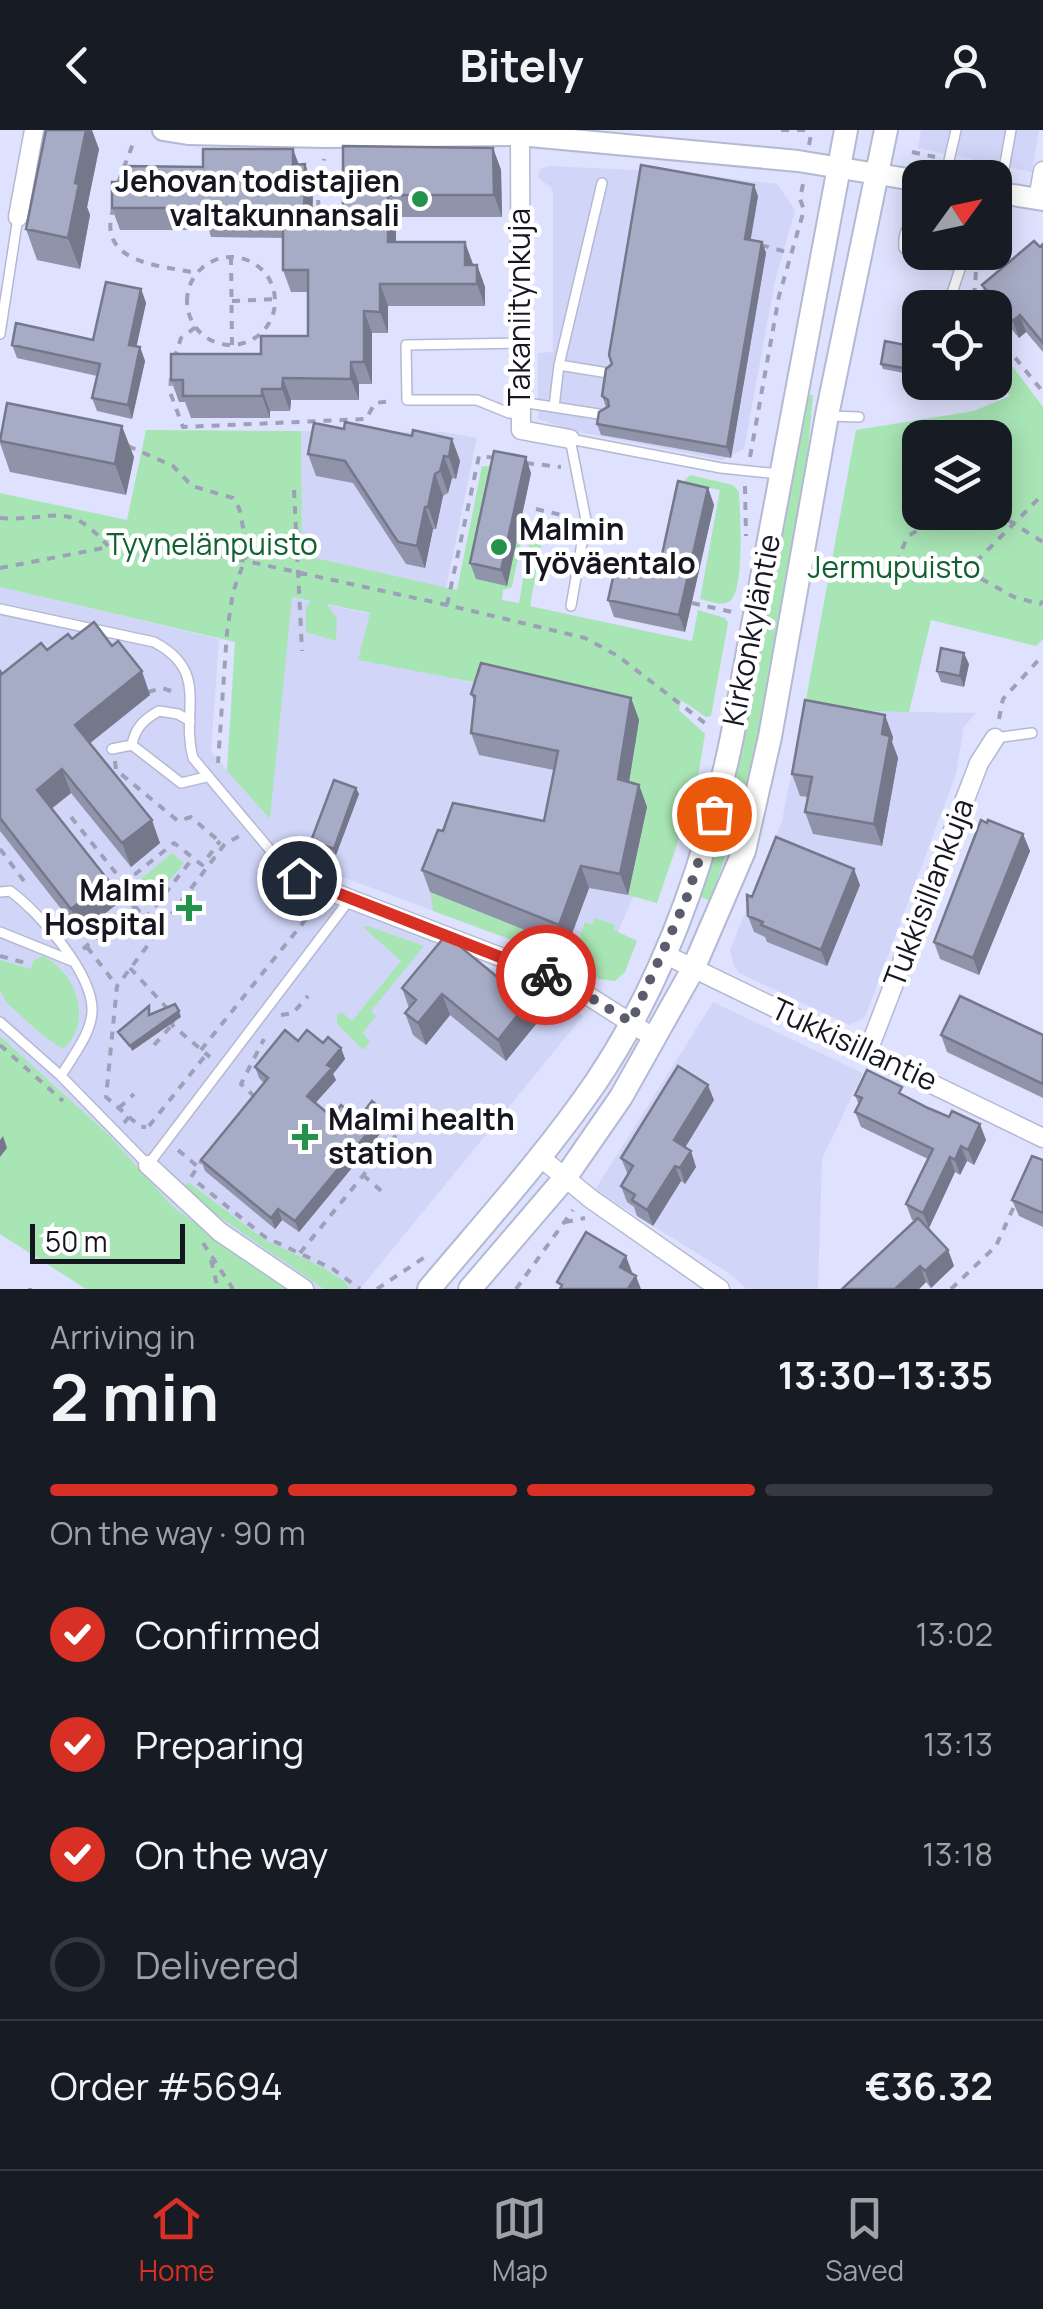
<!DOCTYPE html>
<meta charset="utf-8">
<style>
:root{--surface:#171b24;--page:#20242c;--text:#f1f3f6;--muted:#9ea1a6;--line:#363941;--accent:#d93025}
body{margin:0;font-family:Manrope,sans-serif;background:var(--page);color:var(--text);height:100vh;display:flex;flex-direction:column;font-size:38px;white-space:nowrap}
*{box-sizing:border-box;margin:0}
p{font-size:32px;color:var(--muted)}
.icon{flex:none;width:55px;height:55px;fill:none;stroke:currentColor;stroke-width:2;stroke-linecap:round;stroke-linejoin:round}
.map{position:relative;height:1159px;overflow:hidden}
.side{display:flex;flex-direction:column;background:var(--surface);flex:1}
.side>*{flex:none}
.needle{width:65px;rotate:57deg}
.buttons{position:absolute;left:902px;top:30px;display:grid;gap:20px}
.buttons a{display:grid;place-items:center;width:110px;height:110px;border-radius:20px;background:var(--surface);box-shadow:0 5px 25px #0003;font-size:50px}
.scale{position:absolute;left:30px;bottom:25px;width:155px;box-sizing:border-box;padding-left:10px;border:5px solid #151620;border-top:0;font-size:28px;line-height:35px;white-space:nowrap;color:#151620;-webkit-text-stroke:8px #fff;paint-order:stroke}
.pin{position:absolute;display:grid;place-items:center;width:85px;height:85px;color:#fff;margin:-42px;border:5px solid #fff;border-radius:50%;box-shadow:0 2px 10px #0007}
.courier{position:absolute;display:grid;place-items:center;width:100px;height:100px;margin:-50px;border:8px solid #d93025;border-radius:50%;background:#fff;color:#222;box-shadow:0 2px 12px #0007}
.headline em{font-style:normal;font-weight:700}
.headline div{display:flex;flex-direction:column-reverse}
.headline{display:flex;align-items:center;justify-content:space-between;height:170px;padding:0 50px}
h1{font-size:65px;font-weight:700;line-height:75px}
.bar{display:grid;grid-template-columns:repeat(4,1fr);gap:15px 10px;align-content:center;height:120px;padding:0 50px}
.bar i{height:12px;border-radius:8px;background:var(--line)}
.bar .selected{background:var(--accent)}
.bar p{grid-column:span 4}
.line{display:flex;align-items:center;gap:25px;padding:0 50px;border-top:2px solid var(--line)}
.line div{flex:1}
ol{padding:0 50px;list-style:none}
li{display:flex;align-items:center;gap:30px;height:110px}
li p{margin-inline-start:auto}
li .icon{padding:10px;border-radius:50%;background:var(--accent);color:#fff;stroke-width:4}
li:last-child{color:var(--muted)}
li i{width:55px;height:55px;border:5px solid var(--line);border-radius:50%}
header{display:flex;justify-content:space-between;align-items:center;height:130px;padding:0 50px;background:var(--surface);font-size:45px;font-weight:700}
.menu{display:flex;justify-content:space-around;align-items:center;height:140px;border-top:2px solid var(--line);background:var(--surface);font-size:28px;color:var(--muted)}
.menu a{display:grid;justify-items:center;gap:5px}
.menu .selected{color:var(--accent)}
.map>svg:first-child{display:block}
</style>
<header><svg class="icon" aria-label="back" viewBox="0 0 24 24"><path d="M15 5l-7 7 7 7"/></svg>Bitely<svg class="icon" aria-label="person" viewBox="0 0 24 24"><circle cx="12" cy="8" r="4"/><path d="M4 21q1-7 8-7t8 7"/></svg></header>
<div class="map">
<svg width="1043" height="1159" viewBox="0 0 1043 1159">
<rect width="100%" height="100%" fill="#dee2fe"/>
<path fill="#d1d6f9" d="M921 0H1039L1032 42 918 18Z
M549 36 678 42 777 54 795 80 775 151 744 319 722 330 579 302 538 289V223L553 222V65L551 57 538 48 540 39Z
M301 301 444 302 477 308 446 458 437 464 301 433Z
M0 457 219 509 211 621 227 640 229 616 291 467 464 504 455 549 677 592 653 721 602 839 572 832 315 737 448 822 553 861 583 886 360 1159H288L218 1111 173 1077 110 1006 0 906Z
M804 580 976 583 964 597 956 644 865 887 849 895 739 843 733 834 730 820 782 691Z
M713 872 863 943 822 1029 818 1159H746L732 1145 595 1060Z"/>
<path fill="#a8e5b5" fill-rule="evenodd" d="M995 213 1043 277V509L1036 516 931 490 909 582 804 580 856 300 974 281 1010 266 995 247ZM920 308H995V382H920Z
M807 264 813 265C799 436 768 609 710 771L699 766 736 649Z
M146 300 301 301 302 425 457 460 482 336 500 337 523 384 527 385 512 457 503 460 502 470 519 473 534 386 546 388 530 476 692 511 698 480 725 488 728 493 711 586 706 587 681 570 679 580 705 604 696 659 657 773 628 765 647 677 489 555 358 530 370 483 327 474 337 489 336 511 306 502V478L311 471 292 467 270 689 227 641 235 512 0 457V363L127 390Z
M690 345 733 355 739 362C740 381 745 460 730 471 722 477 709 471 700 469L720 360 683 352Z
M172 723 184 733 146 778 130 758Z
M430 762 575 820 585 792 592 795 595 788 615 795 614 800 637 811 625 842 615 851 599 849 572 832 433 781Z
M368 796 424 816 371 881 376 886 363 903 370 912 363 920 337 894V884L343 883 352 891 401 831 363 797Z
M43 826C76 842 94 892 63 919L42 905 6 872 0 860V830L31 839 33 831Z
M0 906 110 1006 173 1077 288 1159H86L0 1104Z
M188 1052 265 1110 322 1137 344 1151 350 1159H324L214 1083 184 1056Z"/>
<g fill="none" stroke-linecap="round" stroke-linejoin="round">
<defs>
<path id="service" d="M945 48 956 0
M1000 61 1011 0
M920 90C906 96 903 103 904 118 921 132 939 133 961 136L964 122
M941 173 952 163 961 136
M0 204 18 87
M521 213 406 215 407 270H477L509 283 521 284
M559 235 608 243
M521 272 605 285
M554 277 559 235 602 53
M830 286 859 287
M571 476 586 390 570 309 721 338 779 344
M0 479 154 512C211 542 180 581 193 628L286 739
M995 608 1032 603
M132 615 181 653 206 647
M112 619 132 615C135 598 144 589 159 581L178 584 190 591
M0 762 10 761C39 782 94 844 92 882 91 904 72 927 61 946
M0 802 72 831
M0 892 61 946 148 1035 350 769"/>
<path id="minor" d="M520 0 521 300 570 309
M1038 69 1043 41
M18 87 34 0
M286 739 299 749 350 769 568 853 656 909
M664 824 1043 1008
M868 921 979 633 995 608
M540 1027 591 1069 720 1159
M148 1035 220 1102 304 1159"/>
<path id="tertiary" d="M163 0 188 4 326 7 519 5 798 31 920 51
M995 62 1043 70"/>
<path id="secondary" d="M429 1159C486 1091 546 1025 596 952 665 849 707 728 732 607L846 0
M470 1159 565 1048 621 967 693 839 744 721 770 607 827 285 886 0"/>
</defs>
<use href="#service" stroke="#b4b9d3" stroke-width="12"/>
<use href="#minor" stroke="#b4b9d3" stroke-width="21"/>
<use href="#tertiary" stroke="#b4b9d3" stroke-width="24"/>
<use href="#secondary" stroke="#b4b9d3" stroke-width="26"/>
<path stroke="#9da0b7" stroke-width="4" stroke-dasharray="8 8" stroke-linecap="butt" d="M781 0H809
M809 15 812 0
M912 22 935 27
M964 33 989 38
M118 53 134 11
M113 77C112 85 109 95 111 102 116 135 170 137 196 143
M319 94 318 66 324 29
M761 115 790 123
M231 127 232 215
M187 171a44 44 0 1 1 88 0a44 44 0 1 1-88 0Z
M976 142 974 167 977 178
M232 171 275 169
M995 203 1043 262
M174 229 181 208 196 197
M171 248 170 262 183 297 366 289 375 273 392 271
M918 297 920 308
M128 316 173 336 192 356 233 368 239 378 248 421 233 462 227 502 218 633
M750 327 779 166 804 80 800 69 803 54
M526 333 561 337
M745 356 746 406
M294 360 302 521
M536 379 570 387
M995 382 1043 412
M0 388C54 392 66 368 108 416
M0 438 109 417 191 419 447 475 585 508 618 526 710 597
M821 438 889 448 967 441 1043 364
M967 441 1014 467 1040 474 1043 471
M889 448 908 406 949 382
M692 473 732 482
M447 475 479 326 496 328
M148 562 162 558 174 562
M999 589 1003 569 1043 525
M115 631 116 640 178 691 191 687 220 712
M71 687 124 753
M0 719 27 755
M135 776 145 789 193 728
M87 817 117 856
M83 819 135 776 119 757 174 713 202 735 220 711
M0 826 29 834
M130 838 167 878
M281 885 293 883 308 866
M173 890 172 895 210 927
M0 915 63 971
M154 915 172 895
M201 920 314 779 313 775
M255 967 241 954 264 909
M119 978 134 964
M129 987 141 997H146
M124 993 129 987 106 967 117 856 224 715 239 706
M149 996 205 926
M178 1020 197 1036
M363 1045 386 1065
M191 1047 204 1027
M198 1053 265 1107 333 1139 360 1159
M565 1092 585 1088
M203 1113 233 1159
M300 1123 409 989
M211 1130 218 1159
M30 1158V1159
M377 1159 428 1125
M516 1159 573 1080
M951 1159 996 1116 1016 1072"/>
<use href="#service" stroke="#fff" stroke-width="9"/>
<use href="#minor" stroke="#fff" stroke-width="18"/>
<use href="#tertiary" stroke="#fff" stroke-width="20"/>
<use href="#secondary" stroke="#fff" stroke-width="22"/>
</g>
<path fill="#9094aa" d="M343 16 493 18 501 40 502 87H396V112L477 135 485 157V176H388V203H372V254H359V270H291L290 281H270V288H191L185 272H179L171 250 261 224 308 206V162H291L283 140V108L211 107 209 100H120L112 78 124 52 203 37 305 34 313 56 312 89H343Z
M99 19 87 77 90 85 80 139 37 130 26 99Z
M758 66 750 110 762 112 766 123 731 328 601 305 597 294 606 277 602 266Z
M1043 114V222L1026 202 1019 208 995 180V178H993L988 172 982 155Z
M141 159 146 173 136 216 140 217 145 231 132 289 97 281 92 268 97 246 17 228 12 215 93 210Z
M920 218V246L883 239 881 234Z
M344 299 452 309 460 331 456 349 452 348 448 363 443 366 436 399H433L425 438 406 434 353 353 316 346 308 324Z
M0 305 134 327 126 365 10 342 0 313Z
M531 343 507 456 476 449 470 433Z
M708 358 714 375 685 502 614 487 608 470 660 434Z
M72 509 150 565 90 613 160 713 131 737 71 663 51 679 108 750 117 774 80 803 0 701V541L2 544Z
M969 534 964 557 941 552 937 541Z
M471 564 631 568 639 590 629 652 639 655 647 677 628 765 589 758 567 817 430 762 422 740 443 701 544 691 554 640 479 625 471 603 475 573Z
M893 607 892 612 898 628 882 716 813 704 805 682 808 667 800 666 792 644Z
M356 658 359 664 336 725 313 716 311 711Z
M1023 704 1030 721 979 845 940 829 934 812Z
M860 755 827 836 767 812 765 807 754 802 748 786 752 767Z
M402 858 528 872 536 894 506 931 450 885 426 915 413 905 405 883 409 878Z
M941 905H1043V968L947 922Z
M298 911 341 918 345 929 333 944 336 950 315 973 332 987 358 989 385 982 389 993 299 1102 282 1090 275 1099 205 1041 201 1030 264 953 259 948 255 937Z
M855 965 906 966 986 1010 974 1035 967 1031 960 1045 955 1042 929 1098 948 1120 954 1136 931 1158 926 1152 919 1159 915 1091 912 1090 906 1074 928 1029 861 997 855 982 859 975Z
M714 970 685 1017 696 1037 685 1054 681 1051 653 1096 637 1086 634 1077 627 1072 621 1056 628 1045 621 1028Z
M1043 1030V1097L1019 1086 1012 1070Z"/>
<path fill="#75788b" d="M86 0H92L99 19 87 77 90 85 80 139 68 108 75 53Z
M493 18 501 40 502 87 494 65Z
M293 19 301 40 293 35Z
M305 34 313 56 312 111 304 89Z
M754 55 758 66 749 120 745 109Z
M388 65 396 87V134L388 112Z
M465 112 473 134V157L465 135Z
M762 112 766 123 731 328 727 317Z
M477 135 485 157V176L477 154Z
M380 154 388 176V203L380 182Z
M141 159 146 173 134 228 129 215Z
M364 181 372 203V254L364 232Z
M1020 185 1026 202 1019 208 1013 191Z
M140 217 145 231 132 289 128 275Z
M351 232 359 254V270L351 249Z
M283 248 291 270 290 281 282 259Z
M262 259 270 281V288L262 266Z
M122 296 134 327 126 365 115 334Z
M452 309 460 331 456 349 449 327Z
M444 326 452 348 448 363 440 341Z
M526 327 531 343 507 456 501 440Z
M435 344 443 366 436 399 428 377Z
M708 358 714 375 685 502 679 485Z
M425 377 433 399 425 438 417 416Z
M964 523 969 534 964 557 960 546Z
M142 541 150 565 84 618 75 595Z
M631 568 639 590 626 671 618 649Z
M885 585 893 607 892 612 898 628 882 716 874 694 882 604Z
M62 639 71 663 45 684 37 660Z
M639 655 647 677 628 765 620 744Z
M356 658 359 664 336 725 334 719Z
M152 690 160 713 131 737 122 713Z
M1023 704 1030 721 979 845 973 828Z
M581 736 589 758 567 817 559 795Z
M854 739 860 755 827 836 821 820Z
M108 750 117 774 80 803 71 779Z
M442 864 450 885 426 915 418 893Z
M528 872 536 894 506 931 498 910Z
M179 881 181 887 132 921 130 916Z
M341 918 345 929 333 944 336 950 311 978 307 966 327 935Z
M708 955 714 970 680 1026 674 1010Z
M385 982 389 993 299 1102 295 1091Z
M980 994 986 1010 974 1035 968 1020Z
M3 1006 7 1018 0 1027V1010Z
M961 1016 967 1031 960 1045 955 1030Z
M691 1021 696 1037 685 1054 680 1038Z
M950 1027 955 1042 929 1098 923 1083Z
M675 1036 681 1051 653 1096 647 1080Z
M278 1079 282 1090 275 1099 271 1088Z
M948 1120 954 1136 931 1158 925 1141Z
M626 1126 632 1142 626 1153 620 1137Z
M920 1136 926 1152 919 1159H895Z
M636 1146 641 1159H628Z"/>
<path fill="#a7acc6" stroke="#75788b" stroke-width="2.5" d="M46 0H86L75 53 79 54 68 108 26 99Z
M343 16 493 18 494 65H388V112H465V135H477V154H380V182L364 181V232H351V249L283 248 282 259H262V266H183V250H171V224H261V206H308V140H283V86L203 85V78H112V52H124V36L203 37V19H293V35L305 34 304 89H343Z
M641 35 754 55 745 109 762 112 727 317 597 294 599 282 609 276 608 270 602 266 606 239 612 234 609 225Z
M1034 111 1040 117 1043 114V213L1020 185 1013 191 982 155Z
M106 152 141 159 129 215 140 217 128 275 92 268 100 234 12 215 16 193 93 210Z
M885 211 920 218V241L881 234Z
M7 273 122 296 115 334 0 311Z
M345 292 412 306 413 300 452 309 449 327 444 326 440 341 435 344 428 377H425L417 416 398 412 345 331 308 324 314 293 344 299Z
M494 321 526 327 501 440 470 433Z
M678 351 708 358 679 485 608 470 618 425 660 434Z
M94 492 112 516 118 511 142 541 75 595 152 690 122 713 62 639 37 660 108 750 71 779 0 688V541L2 544 41 513 47 520 68 504 72 509Z
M941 518 964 523 960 546 937 541Z
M481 533 631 568 618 649 639 655 620 744 581 736 559 795 422 740 438 700 443 701 453 673 544 691 558 621 471 603 475 566 471 564Z
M805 570 885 585 882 604 890 606 874 694 805 682 812 647 792 644Z
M334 650 356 658 334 719 311 711Z
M981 690 987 693 988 690 1023 704 973 828 934 812Z
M776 707 854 739 821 820 761 795 763 792 748 786 747 765 752 767Z
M446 805 528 872 498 910 442 864 418 893 405 883 416 870 402 858Z
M960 866 1043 905V954L941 905Z
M175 874 179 881 130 916 118 902 149 876V885Z
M285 900 298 911 307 900 323 913 328 907 341 918 327 935 332 938 307 966 332 987 341 975 358 989 372 971 385 982 295 1091 278 1079 271 1088 201 1030 268 948 255 937Z
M678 936 708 955 674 1010 691 1021 680 1038 675 1036 647 1080 632 1070 635 1065 621 1056 633 1036 621 1028Z
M867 940 902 957 899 963 928 978 949 987 952 981 980 994 968 1020 961 1016 955 1030 950 1027 923 1083 906 1074 933 1019 855 982 862 968 855 965Z
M1032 1026 1043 1030V1083L1012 1070Z
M918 1088 948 1120 925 1141 920 1136 895 1159H842Z
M586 1102 626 1126 620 1137 636 1146 628 1159H560L562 1155 557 1152Z"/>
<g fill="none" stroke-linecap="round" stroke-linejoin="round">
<path stroke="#5b5d6e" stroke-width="10" stroke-dasharray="0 18" d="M546 845 568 854 631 892 686 770 714 684"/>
<path stroke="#d93025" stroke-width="12" d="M299 748 546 845"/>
</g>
<g fill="#23934c" stroke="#fff" stroke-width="4">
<circle cx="420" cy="69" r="10"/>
<circle cx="499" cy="417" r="10"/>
<path d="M184 763h10v10h10v10h-10v10h-10v-10h-10v-10h10z"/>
<path d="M300 992h10v10h10v10h-10v10h-10v-10h-10v-10h10z"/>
</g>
<g text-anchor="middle" stroke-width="9" stroke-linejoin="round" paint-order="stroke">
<g font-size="30" font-weight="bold" fill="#151620" stroke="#fff" text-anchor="end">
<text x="400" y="62">Jehovan todistajien<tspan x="400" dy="34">valtakunnansali</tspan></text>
<text x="519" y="410" text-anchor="start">Malmin<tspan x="519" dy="34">Työväentalo</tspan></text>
<text x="166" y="771">Malmi<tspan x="166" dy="34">Hospital</tspan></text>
<text x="328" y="1000" text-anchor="start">Malmi health<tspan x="328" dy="34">station</tspan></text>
</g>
<g font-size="30" fill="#151620" stroke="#fff">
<text transform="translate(520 177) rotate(-90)" y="10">Takaniitynkuja</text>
<text transform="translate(752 500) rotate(-79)" y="10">Kirkonkyläntie</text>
<text transform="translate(929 763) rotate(-69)" y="10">Tukkisillankuja</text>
<text transform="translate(854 915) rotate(25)" y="10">Tukkisillantie</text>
</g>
<g font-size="30" fill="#126130" stroke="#fff">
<text x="212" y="425">Tyynelänpuisto</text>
<text x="894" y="448">Jermupuisto</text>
</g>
</g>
</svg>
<div class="buttons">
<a><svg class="needle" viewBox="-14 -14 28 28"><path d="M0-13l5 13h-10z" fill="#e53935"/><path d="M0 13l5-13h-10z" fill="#9ea1a6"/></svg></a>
<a><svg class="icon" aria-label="locate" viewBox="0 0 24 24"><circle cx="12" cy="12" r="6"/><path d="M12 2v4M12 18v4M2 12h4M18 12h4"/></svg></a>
<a><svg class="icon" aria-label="layers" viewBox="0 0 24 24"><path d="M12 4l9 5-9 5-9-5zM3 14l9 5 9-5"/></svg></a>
</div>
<div class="scale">50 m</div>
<div class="pin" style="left:714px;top:684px;background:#ea580c"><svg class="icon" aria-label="bag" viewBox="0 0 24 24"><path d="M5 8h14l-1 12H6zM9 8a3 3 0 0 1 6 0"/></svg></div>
<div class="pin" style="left:299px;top:748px;background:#1f2937"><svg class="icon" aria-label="home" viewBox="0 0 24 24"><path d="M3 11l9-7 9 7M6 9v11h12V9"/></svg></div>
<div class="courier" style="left:546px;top:845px"><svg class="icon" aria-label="bike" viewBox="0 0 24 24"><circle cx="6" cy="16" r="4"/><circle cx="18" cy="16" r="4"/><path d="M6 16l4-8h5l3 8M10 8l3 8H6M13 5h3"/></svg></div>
</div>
<section class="side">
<div class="headline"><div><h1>2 min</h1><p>Arriving in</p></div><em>13:30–13:35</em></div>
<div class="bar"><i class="selected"></i><i class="selected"></i><i class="selected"></i><i></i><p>On the way · 90 m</p></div>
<ol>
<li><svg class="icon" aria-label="check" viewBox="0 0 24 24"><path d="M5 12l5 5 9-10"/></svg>Confirmed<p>13:02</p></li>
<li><svg class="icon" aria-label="check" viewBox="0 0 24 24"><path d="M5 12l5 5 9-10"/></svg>Preparing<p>13:13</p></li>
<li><svg class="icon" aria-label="check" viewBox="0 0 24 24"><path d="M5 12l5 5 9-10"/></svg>On the way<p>13:18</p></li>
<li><i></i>Delivered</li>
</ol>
<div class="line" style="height:130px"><div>Order #5694</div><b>€36.32</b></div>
</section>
<nav class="menu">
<a class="selected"><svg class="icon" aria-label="home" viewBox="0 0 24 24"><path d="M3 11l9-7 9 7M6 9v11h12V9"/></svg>Home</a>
<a><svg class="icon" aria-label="map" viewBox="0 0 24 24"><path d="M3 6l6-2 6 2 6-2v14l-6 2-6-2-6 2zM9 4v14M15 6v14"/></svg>Map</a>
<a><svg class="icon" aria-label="saved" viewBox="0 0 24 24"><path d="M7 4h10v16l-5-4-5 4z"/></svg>Saved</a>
</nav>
